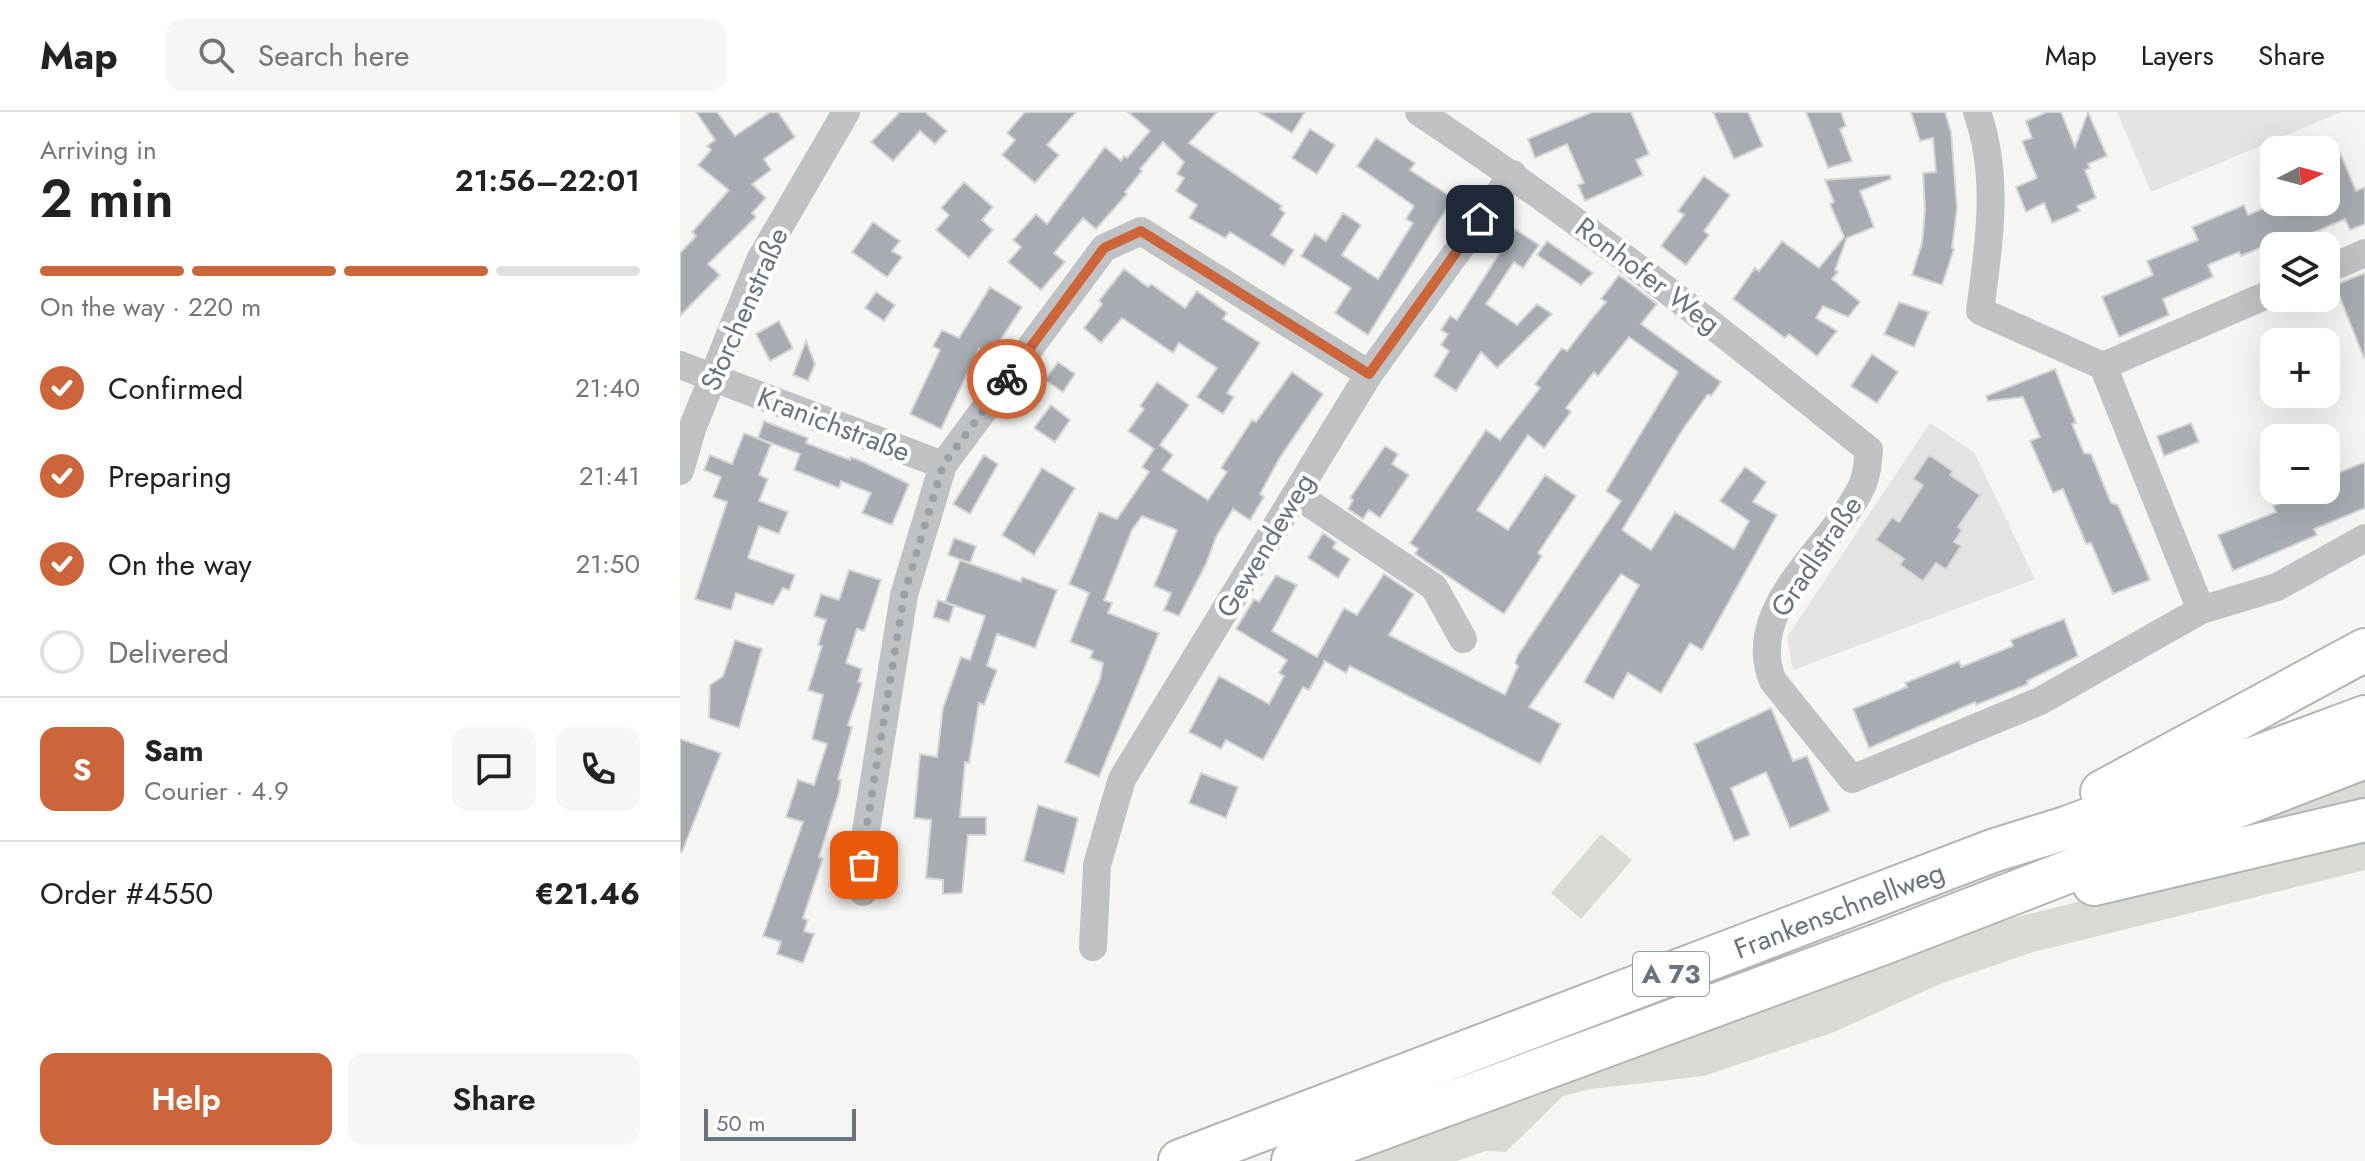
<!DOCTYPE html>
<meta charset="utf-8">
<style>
:root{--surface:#fff;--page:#f6f6f6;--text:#222;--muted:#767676;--line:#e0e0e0;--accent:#cd653b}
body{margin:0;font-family:Jost,sans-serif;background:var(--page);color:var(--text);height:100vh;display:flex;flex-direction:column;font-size:30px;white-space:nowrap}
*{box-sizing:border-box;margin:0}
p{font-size:26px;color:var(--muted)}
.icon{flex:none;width:44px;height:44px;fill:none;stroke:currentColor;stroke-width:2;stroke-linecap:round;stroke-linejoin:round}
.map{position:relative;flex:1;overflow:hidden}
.panel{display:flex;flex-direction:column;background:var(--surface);width:680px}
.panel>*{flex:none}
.needle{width:52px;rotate:84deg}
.fabs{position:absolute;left:1580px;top:24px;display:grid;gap:16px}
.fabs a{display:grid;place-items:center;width:80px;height:80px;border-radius:16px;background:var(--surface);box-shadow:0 8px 32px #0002;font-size:40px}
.scale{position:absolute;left:24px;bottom:20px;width:152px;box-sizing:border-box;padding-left:8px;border:4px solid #68747f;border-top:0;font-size:22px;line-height:28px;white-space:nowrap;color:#68747f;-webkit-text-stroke:6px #fff;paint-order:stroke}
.pin{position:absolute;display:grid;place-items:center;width:68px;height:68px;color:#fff;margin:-34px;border-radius:16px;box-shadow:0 4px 12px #0006}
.courier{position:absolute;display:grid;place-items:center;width:80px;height:80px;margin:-40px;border:6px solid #cd653b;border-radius:50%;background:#fff;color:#222;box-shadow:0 2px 10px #0007}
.summary em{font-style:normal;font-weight:600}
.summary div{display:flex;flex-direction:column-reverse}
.summary{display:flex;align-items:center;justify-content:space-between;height:136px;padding:0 40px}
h1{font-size:52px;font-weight:600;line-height:60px}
.bar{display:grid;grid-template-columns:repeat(4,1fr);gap:12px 8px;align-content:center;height:96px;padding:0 40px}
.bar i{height:10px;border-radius:6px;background:var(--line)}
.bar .active{background:var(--accent)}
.bar p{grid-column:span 4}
.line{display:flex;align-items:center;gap:20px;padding:0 40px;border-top:2px solid var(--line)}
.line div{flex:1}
.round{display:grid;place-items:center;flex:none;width:84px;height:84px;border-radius:16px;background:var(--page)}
ol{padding:0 40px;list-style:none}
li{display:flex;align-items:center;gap:24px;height:88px}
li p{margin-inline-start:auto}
li .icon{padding:8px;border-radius:50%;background:var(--accent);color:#fff;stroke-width:4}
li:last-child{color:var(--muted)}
li i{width:44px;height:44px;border:4px solid var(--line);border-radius:50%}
.cta{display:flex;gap:16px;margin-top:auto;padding:16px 40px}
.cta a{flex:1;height:92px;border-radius:16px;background:var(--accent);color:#fff;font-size:32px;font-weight:600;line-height:92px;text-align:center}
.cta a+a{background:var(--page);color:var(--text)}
header{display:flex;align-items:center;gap:48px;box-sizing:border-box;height:112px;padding:0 40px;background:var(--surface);border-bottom:2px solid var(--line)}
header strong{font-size:38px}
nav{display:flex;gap:44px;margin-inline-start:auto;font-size:28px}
.search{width:560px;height:72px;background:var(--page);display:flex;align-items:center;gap:20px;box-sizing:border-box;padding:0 28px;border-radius:16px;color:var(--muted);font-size:30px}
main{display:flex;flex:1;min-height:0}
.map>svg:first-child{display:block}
</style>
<header>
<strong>Map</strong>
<div class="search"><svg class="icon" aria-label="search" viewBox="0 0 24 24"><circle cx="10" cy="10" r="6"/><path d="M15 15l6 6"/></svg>Search here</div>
<nav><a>Map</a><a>Layers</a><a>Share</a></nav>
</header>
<main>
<section class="panel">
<div class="summary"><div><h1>2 min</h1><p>Arriving in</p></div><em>21:56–22:01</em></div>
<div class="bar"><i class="active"></i><i class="active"></i><i class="active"></i><i></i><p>On the way · 220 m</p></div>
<ol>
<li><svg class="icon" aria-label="check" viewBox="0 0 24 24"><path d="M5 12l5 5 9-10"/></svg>Confirmed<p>21:40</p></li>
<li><svg class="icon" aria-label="check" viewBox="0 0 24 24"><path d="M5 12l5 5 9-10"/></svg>Preparing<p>21:41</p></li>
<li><svg class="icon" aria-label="check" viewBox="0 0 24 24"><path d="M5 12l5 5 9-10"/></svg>On the way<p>21:50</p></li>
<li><i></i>Delivered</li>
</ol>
<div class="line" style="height:144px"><b class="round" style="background:var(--accent);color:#fff">S</b><div><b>Sam</b><p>Courier · 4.9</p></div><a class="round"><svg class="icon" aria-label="chat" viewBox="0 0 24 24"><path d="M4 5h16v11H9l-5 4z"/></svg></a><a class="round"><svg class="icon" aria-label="phone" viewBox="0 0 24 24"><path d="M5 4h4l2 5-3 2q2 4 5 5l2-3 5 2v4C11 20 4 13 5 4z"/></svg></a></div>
<div class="line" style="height:104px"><div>Order #4550</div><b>€21.46</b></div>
<div class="cta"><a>Help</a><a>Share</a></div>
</section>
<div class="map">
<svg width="1685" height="1049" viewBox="0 0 1685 1049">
<rect width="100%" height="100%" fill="#f5f5f2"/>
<path fill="#e3e4e2" d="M1437 0H1661L1471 80Z
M1250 311 1294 340 1355 467 1113 558 1107 525Z"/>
<path fill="#d6dbd4" d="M1685 669V697L1523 730Z
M1685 719V758L1353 840 1260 872 1154 920 1024 964 910 977 883 984 826 1040 806 1039 777 1049H670L1224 841 1333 806Z
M921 722 952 748 901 807 871 781Z"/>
<path fill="#a6acb1" stroke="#d6d6d5" stroke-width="2" d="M16 0H37L55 24 90 0H98L115 25 84 47 91 58 72 72 86 86 72 101 76 105 28 152 40 163 0 204V141L16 124 12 120 49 78 18 53 31 38 27 34 35 28Z
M220 0H245L267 19 255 32 240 19 213 49 191 30Z
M345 0H396L367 33 379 43 355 71 322 43 335 28 327 21Z
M448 0H537L509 31 602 94 600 97 605 101 591 123 614 138 604 154 550 120 545 126 509 106 517 93 496 79 504 66 497 62 504 50 483 30 460 57 462 59 445 80 447 82 416 117 403 106 374 141 385 150 361 178 328 150 341 135 333 128 356 102 367 112 425 35 441 49 444 44 447 46 470 19Z
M579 0H625L612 21Z
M912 0H951L969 42 956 48 963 63 905 89 898 73 904 71 887 32 855 46 848 27Z
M1033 0H1068L1083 34 1054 47Z
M1126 0H1161L1166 14 1160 17 1172 49 1148 56Z
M1231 0H1265L1271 20 1277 96 1272 136 1274 137 1262 173 1232 163 1242 131 1245 98 1243 61 1256 60 1253 26 1240 29Z
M1367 0H1381L1395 35 1408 0 1427 44 1408 52 1410 56 1405 58 1416 86 1397 94 1400 99 1372 111 1364 91 1346 100 1336 75 1357 66 1342 29 1352 26 1346 9Z
M630 17 655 33 637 62 612 46Z
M696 26 735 51 730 58 773 86 688 223 655 201 671 176 621 144 635 122 646 129 663 101 681 113 662 143 698 167 733 111 726 107 734 94 677 54Z
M1658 36 1676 79 1685 75V112L1670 118 1665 107 1616 128 1619 134H1594V138L1585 142 1582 135 1561 144 1559 140 1528 153 1533 165 1483 187 1489 203 1439 225 1422 185 1473 163 1467 149 1518 128 1512 115 1564 93 1568 103 1599 90H1646V41Z
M1210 63 1211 67 1180 79 1194 115 1167 126 1155 158 1158 160 1152 167 1180 190 1168 205 1143 194 1136 206 1157 219 1137 244 1109 222 1105 226 1053 187 1075 156 1079 159 1102 129 1139 156 1164 125 1150 92 1154 90 1145 68Z
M1024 64 1050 83 1024 119 1029 123 1006 153 981 134 1004 103 998 99Z
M284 70 313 95 302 108 313 118 289 146 256 118 269 103 261 96Z
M193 110 220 129 212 139 222 145 207 165 172 140Z
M835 117 859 133 843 156 834 150 806 192 837 213 857 192 872 202 817 256 801 240 776 279 754 264 769 239 761 233 768 222 761 218 770 204 777 208Z
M867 129 913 161 901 173 857 143Z
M444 157 468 175 471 172 505 196 517 179 547 201 543 207 580 231 547 281 554 285 543 302 517 285 537 256 499 231 493 241 442 206 421 231 404 216 422 192 419 189Z
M1685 161V245L1684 246 1655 173Z
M939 163 977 192 961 212 1041 270 1031 284 1028 282 1003 317 942 418 971 438 995 400 1054 437 1069 409 1040 389 1065 355 1086 370 1073 390 1097 403 1022 538 1010 531 981 581 948 561 933 587 904 570 959 473 941 462 849 595 881 612 860 652 670 554 666 561 643 548 645 549 629 578 623 575 583 648 546 628 541 637 509 620 539 564 589 592 604 564 599 561 607 548 556 517 574 487 579 490 596 463 617 473 592 519 637 545 664 496 677 503 704 462 734 482 709 523 825 583 838 554 835 551 838 543 941 389 926 379 998 260 949 225 918 264 914 260 886 296 891 300 864 336 848 323 797 398 828 418 865 363 896 384 858 441 862 444 824 502 735 442 738 437 730 431 806 318 820 328 860 276 855 272 882 236 887 239 914 204 926 190 921 187Z
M310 175 342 195 310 244 299 237 261 317 230 302 260 238 253 234 262 218 279 226Z
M196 180 215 193 204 209 185 196Z
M1219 190 1249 200 1234 235 1204 222Z
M99 209 113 236 90 249 76 222Z
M126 229 135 252 128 269 113 263Z
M1192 242 1218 260 1197 291 1171 274Z
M378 250 395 262 383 280 365 268Z
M1375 257 1396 311 1392 312 1404 341 1411 342 1431 391 1438 393 1470 468 1433 482 1411 431 1406 432 1383 377 1373 381 1350 329 1360 325 1343 285 1308 289 1306 284Z
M612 260 643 282 599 347 580 382 584 385 570 408 553 397 536 425 526 452 499 504 484 498 491 481 474 474 497 418 462 404 452 418 424 488 432 491 428 501 479 521 419 665 385 650 420 567 423 551 410 546 413 539 390 530 409 481 389 472 419 400 437 407 469 360 462 355 474 337 448 319 464 297 460 294 477 270 509 293 480 333 493 343 482 358 528 388 547 360 541 356 572 308 576 310Z
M371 293 390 308 375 330 354 316Z
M84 309 128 326 126 331 170 348 171 345 184 350 229 372 212 413 182 401 191 381 161 369 159 376 114 358 120 342 78 326Z
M1511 311 1519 330 1484 344 1477 324Z
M64 321 91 332 79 363 88 367 79 389 108 400 99 422 79 414 68 446 115 463 109 478 103 476 93 493 56 481 51 498 15 487 47 390 33 385 41 365 24 358 30 343 52 352Z
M705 334 718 342 712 352 729 363 700 406 689 398 683 407 668 397 673 388 670 386Z
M304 343 318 352 290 402 273 392Z
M1249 343 1273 359 1270 363 1300 383 1278 415 1282 418 1274 430 1281 434 1266 457 1256 451 1243 469 1220 453 1224 447 1196 428 1212 405 1219 410 1243 373 1233 367Z
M1685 350V396L1634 417 1637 423 1553 459 1538 423 1596 400 1593 394 1631 378H1646V366Z
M362 356 395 376 354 443 322 423Z
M643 421 656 430 653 436 670 447 658 466 628 446Z
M274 426 296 434 290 451 268 443Z
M280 448 341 470 342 465 377 478 355 536 317 522 307 554 317 558 304 593 299 591 289 651 285 650 280 705H306V723H288L282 781 263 782V768L246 766 251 708 234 706 240 642 257 645 263 596 281 545 290 548 305 504 265 490Z
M169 458 201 468 184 519 177 517 166 551 182 557 178 570 182 571 168 613 172 615 158 667 161 668 159 681 139 745 143 746 123 806 128 808 124 819 134 822 123 851 97 842 101 830 83 824 123 710 106 705 118 668 134 673 147 632 132 627 143 583 128 578 142 534 138 533 146 508 134 504 141 482 159 488Z
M258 488 274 494 269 510 253 505Z
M1384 507 1398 544 1347 569 1348 572 1296 593 1295 590 1189 636 1173 597 1227 575 1225 571 1279 549 1281 555 1333 534 1331 528Z
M55 528 82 537 59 616 29 606 30 573 43 564Z
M1091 596 1113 649 1127 644 1150 699 1110 716 1086 660 1051 676 1070 723 1054 729 1014 632Z
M0 627 41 641 2 740H0Z
M521 661 558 675 546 706 509 691Z
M358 693 398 706 384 762 344 749Z"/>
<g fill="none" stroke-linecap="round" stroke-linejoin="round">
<defs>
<path id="highway" d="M1422 680 1685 538
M1414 772 1685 708
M500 1049 1315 738 1386 716 1685 605
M613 1049 1201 832 1685 645"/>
</defs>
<use href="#highway" stroke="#b2b5b8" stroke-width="46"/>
<path stroke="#bfc2c5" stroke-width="28" d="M739 0C896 104 1043 220 1189 338 1188 350 1187 363 1182 374 1153 435 1062 496 1093 569L1172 667 1360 589 1521 498 1597 475 1685 426
M1297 0C1320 66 1309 132 1300 199L1423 254 1521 498
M1646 158 1685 141
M0 253 263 353
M1423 254 1594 180
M0 359 12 317 80 148 166 0
M617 383 754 475 783 527
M183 780 185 725 224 483 263 353 424 136 461 119 689 262
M413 835 417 753 442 667 689 262 833 62"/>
<use href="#highway" stroke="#fff" stroke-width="42"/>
</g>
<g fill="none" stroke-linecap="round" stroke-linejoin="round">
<path stroke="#99a1a7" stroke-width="8" stroke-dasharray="0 14.4" d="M184 753 185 725 224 483 263 353 327 267"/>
<path stroke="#cd653b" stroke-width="10" d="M327 267 424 136 461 119 689 262 800 107"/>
</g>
<g text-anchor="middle" stroke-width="8" stroke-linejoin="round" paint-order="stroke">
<rect fill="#fff" stroke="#959ea5" stroke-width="2" x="953" y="840" width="76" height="44" rx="6"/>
<g font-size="26" font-weight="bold" fill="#68747f">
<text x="991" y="871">A 73</text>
</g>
<g font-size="28" fill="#68747f" stroke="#fff">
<text transform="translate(968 163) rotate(37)" y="10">Ronhofer Weg</text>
<text transform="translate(64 197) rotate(-66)" y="10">Storchenstraße</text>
<text transform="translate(154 312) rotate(21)" y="10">Kranichstraße</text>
<text transform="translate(585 433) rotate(-59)" y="10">Gewendeweg</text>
<text transform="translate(1136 444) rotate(-56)" y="10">Gradlstraße</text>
<text transform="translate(1159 798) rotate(-21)" y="10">Frankenschnellweg</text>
</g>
</g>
</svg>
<div class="fabs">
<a><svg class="needle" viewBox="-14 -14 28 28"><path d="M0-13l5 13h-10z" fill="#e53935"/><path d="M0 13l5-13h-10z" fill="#767676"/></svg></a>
<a><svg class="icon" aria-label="layers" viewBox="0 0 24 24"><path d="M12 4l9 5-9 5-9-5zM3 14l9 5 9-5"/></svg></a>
<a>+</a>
<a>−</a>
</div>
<div class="scale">50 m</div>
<div class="pin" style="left:184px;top:753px;background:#ea580c"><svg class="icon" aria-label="bag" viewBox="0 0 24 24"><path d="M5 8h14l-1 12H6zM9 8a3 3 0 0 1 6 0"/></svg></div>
<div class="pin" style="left:800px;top:107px;background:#1f2937"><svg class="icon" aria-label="home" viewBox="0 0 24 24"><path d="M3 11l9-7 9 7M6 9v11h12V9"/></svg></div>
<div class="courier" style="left:327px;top:267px"><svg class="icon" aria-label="bike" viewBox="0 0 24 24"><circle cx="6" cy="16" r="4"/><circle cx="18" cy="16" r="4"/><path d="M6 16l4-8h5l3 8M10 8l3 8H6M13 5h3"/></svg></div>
</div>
</main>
